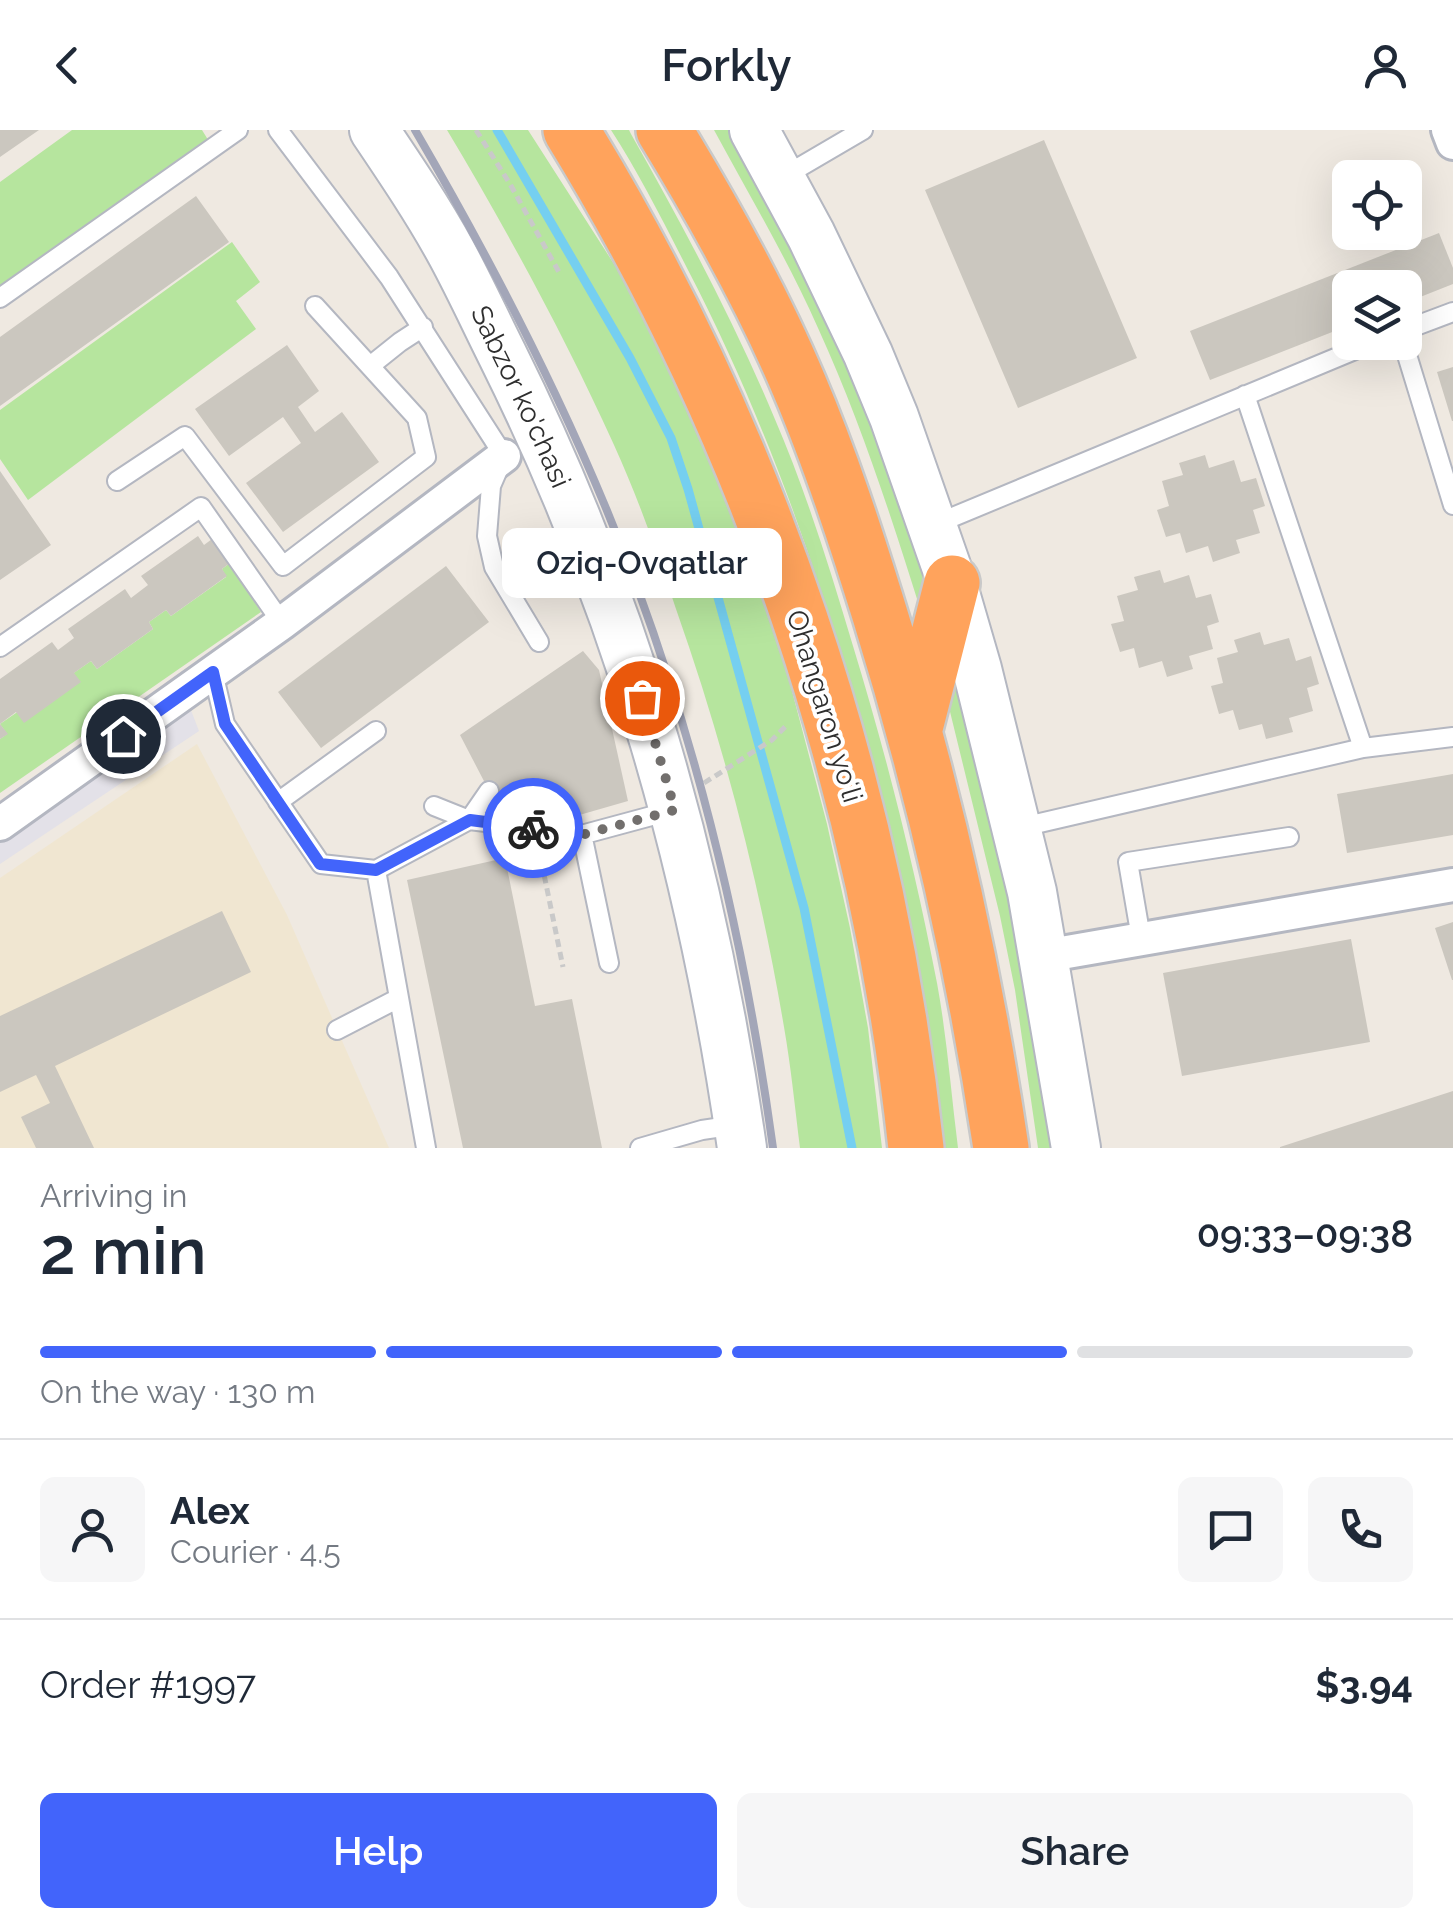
<!DOCTYPE html>
<meta charset="utf-8">
<style>
:root{--surface:#fff;--page:#f6f6f7;--text:#1f2937;--muted:#747a83;--line:#e0e1e3;--accent:#4264fb}
body{margin:0;font-family:Raleway,sans-serif;background:var(--page);color:var(--text);height:100vh;display:flex;flex-direction:column;font-size:38px;white-space:nowrap}
*{box-sizing:border-box;margin:0}
p{font-size:32px;color:var(--muted)}
.icon{flex:none;width:55px;height:55px;fill:none;stroke:currentColor;stroke-width:2;stroke-linecap:round;stroke-linejoin:round}
.map{position:relative;height:1018px;overflow:hidden}
.details{display:flex;flex-direction:column;background:var(--surface);flex:1}
.details>*{flex:none}
.tools{position:absolute;left:1332px;top:30px;display:grid;gap:20px}
.tools a{display:grid;place-items:center;width:90px;height:90px;border-radius:15px;background:var(--surface);box-shadow:0 10px 40px #0002;font-size:50px}
.pin{position:absolute;display:grid;place-items:center;width:85px;height:85px;color:#fff;margin:-42px;border:5px solid #fff;border-radius:50%;box-shadow:0 2px 10px #0007}
.courier{position:absolute;display:grid;place-items:center;width:100px;height:100px;margin:-50px;border:8px solid #4264fb;border-radius:50%;background:#fff;color:#222;box-shadow:0 2px 12px #0007}
.bubble{position:absolute;height:70px;border-radius:15px;background:var(--surface);box-shadow:0 10px 40px #0002;font-size:32px;font-weight:600;line-height:70px;text-align:center}
.headline em{font-style:normal;font-weight:600}
.headline div{display:flex;flex-direction:column-reverse}
.headline{display:flex;align-items:center;justify-content:space-between;height:170px;padding:0 40px}
h1{font-size:65px;font-weight:600;line-height:75px}
.bar{display:grid;grid-template-columns:repeat(4,1fr);gap:15px 10px;align-content:center;height:120px;padding:0 40px}
.bar i{height:12px;border-radius:8px;background:var(--line)}
.bar .active{background:var(--accent)}
.bar p{grid-column:span 4}
.line{display:flex;align-items:center;gap:25px;padding:0 40px;border-top:2px solid var(--line)}
.line div{flex:1}
.round{display:grid;place-items:center;flex:none;width:105px;height:105px;border-radius:15px;background:var(--page)}
.button{display:flex;gap:20px;margin-top:auto;padding:20px 40px}
.button a{flex:1;height:115px;border-radius:15px;background:var(--accent);color:#fff;font-size:40px;font-weight:600;line-height:115px;text-align:center}
.button a+a{background:var(--page);color:var(--text)}
header{display:flex;justify-content:space-between;align-items:center;height:130px;padding:0 40px;background:var(--surface);font-size:45px;font-weight:600}
.map>svg:first-child{display:block}
</style>
<header><svg class="icon" aria-label="back" viewBox="0 0 24 24"><path d="M15 5l-7 7 7 7"/></svg>Forkly<svg class="icon" aria-label="person" viewBox="0 0 24 24"><circle cx="12" cy="8" r="4"/><path d="M4 21q1-7 8-7t8 7"/></svg></header>
<div class="map">
<svg width="1453" height="1018" viewBox="0 0 1453 1018">
<rect width="100%" height="100%" fill="#efe9e1"/>
<path fill="#e3e1e8" d="M184 562 199 601 0 734V695Z"/>
<path fill="#f0e6d1" d="M197 614 287 785 389 1018H0V748Z"/>
<path fill="#b6e59e" d="M72 0H202L210 13 0 160V52Z
M447 0H528L623 148 660 219 723 354 787 542 827 694 850 798 868 898 882 1018H800C795 978 791 937 784 897 760 755 724 615 676 479 658 424 638 368 614 315 565 207 508 102 447 0Z
M611 0H629L631 4C683 96 733 189 774 287 806 361 830 439 853 516 887 627 915 739 937 853 947 907 951 963 958 1018H942C927 926 916 832 898 740 884 673 866 608 846 542 805 403 755 269 688 140 664 93 640 45 611 0Z
M714 0H735L829 173 936 457 923 488C892 389 861 292 818 198 788 130 749 65 714 0Z
M232 112 260 152 236 171 256 199 28 370 0 329V280Z
M230 433 261 482 0 663V609L7 604 0 594 91 531 97 539 153 499 149 492 166 480 171 486 226 447 222 439Z
M950 530 1020 783 1059 1018H1038L1015 860 1000 786 943 553Z"/>
<g fill="none" stroke-linecap="round" stroke-linejoin="round">
<path stroke="#75cff0" stroke-width="9" d="M497 0 630 228 671 308 688 359 804 778 852 1018"/>
</g>
<path fill="#cbc7bf" d="M0 0H39L0 27Z
M1044 10 1137 228 1018 278 925 60Z
M196 66 229 112 0 276V207Z
M1439 103 1453 138V154L1405 173V158H1350V195L1210 250 1190 201Z
M287 215 319 261 298 277 315 302 342 282 379 332 283 402 246 353 301 313 283 287 229 326 195 279Z
M1453 237V291H1452L1437 242Z
M1205 325 1209 338 1234 330 1241 352 1256 348 1265 376 1253 380 1260 403 1236 410 1240 423 1213 432 1208 416 1186 423 1180 403 1166 407 1157 380 1169 376 1162 351 1183 345 1179 333Z
M0 341 51 415 0 450Z
M198 406 204 415 212 409 230 433 222 439 227 446 171 486 166 480 149 492 153 499 97 539 91 531 74 543 81 552 24 593 16 582 0 594 8 604 0 609V549L52 512 58 520 74 508 68 499 125 459 131 468 148 455 141 446Z
M446 436 489 492 321 618 278 562Z
M1160 440 1164 453 1189 445 1196 468 1211 464 1219 492 1207 496 1213 519 1189 526 1193 539 1167 547 1162 531 1139 538 1134 518 1120 522 1111 494 1124 491 1117 466 1138 460 1134 447Z
M1260 502 1264 515 1289 508 1296 531 1311 526 1319 554 1307 558 1313 581 1289 588 1293 602 1266 609 1262 594 1239 600 1233 580 1219 584 1211 556 1223 553 1217 528 1238 522 1234 510Z
M583 521 599 540 628 671 569 688 559 660 498 678 460 605Z
M1453 644V705L1347 723 1337 664Z
M505 728 535 876 572 869 602 1018H463L407 750Z
M222 781 251 842 55 936 94 1018H36L21 987 50 973 36 945 0 962V886Z
M1453 792V850H1452L1435 798Z
M1351 809 1370 912 1182 946 1163 843Z
M1453 961V1018H1280V1017Z"/>
<g fill="none" stroke-linecap="round" stroke-linejoin="round">
<defs>
<path id="lane" d="M278 0 389 147 504 326 491 356 487 406 494 437 539 512
M781 48 863 0
M0 168 238 0
M1405 200 1453 182
M1403 212 1453 375
M370 236 400 212 423 197
M1245 265 1363 618
M117 351 185 306 283 436 426 327 417 288 315 176
M936 394 1374 212
M0 517 201 377 282 493
M213 542 225 594 321 734 376 740
M278 672 376 601
M434 676 469 690 489 661
M1018 698 1363 618 1453 607
M582 704 609 833
M1141 808 1128 732 1289 707
M337 900 397 869
M426 1018 376 740 469 690 535 698 570 708 670 681
M640 1018 702 1000 736 995"/>
<path id="street" d="M1448 0 1453 13
M0 694 282 493 504 326
M1044 826 1453 755"/>
<g id="secondary">
<path id="s1" d="M374 0C401 40 428 80 451 122 469 155 485 190 502 224 628 477 702 738 742 1018"/>
<path d="M754 0 811 105 868 224 894 287 952 453 977 539 1032 762 1076 1018"/>
</g>
<path id="highway" d="M571 0C761 309 877 658 916 1018
M664 0C714 82 762 167 799 255 831 330 856 407 880 485 934 659 974 837 1001 1018
M915 598 952 453"/>
</defs>
<use href="#lane" stroke="#b4b7c1" stroke-width="22"/>
<use href="#street" stroke="#b4b7c1" stroke-width="38"/>
<use href="#secondary" stroke="#b4b7c1" stroke-width="52"/>
<use href="#highway" stroke="#c9c9c9" stroke-width="60"/>
<path stroke="#c9c9c9" stroke-width="5" stroke-dasharray="8 5" stroke-linecap="butt" d="M476 0 510 54 560 144
M704 653 772 610 788 594
M539 720 563 837"/>
<use href="#lane" stroke="#fff" stroke-width="18"/>
<use href="#street" stroke="#fff" stroke-width="32"/>
<use href="#secondary" stroke="#fff" stroke-width="48"/>
<use href="#highway" stroke="#ffa35c" stroke-width="55"/>
<path stroke="#a3a6b8" stroke-width="8" d="M415 0C515 172 606 353 667 544 717 697 751 858 773 1018"/>
</g>
<g fill="none" stroke-linecap="round" stroke-linejoin="round">
<path stroke="#726f6d" stroke-width="10" stroke-dasharray="0 18" d="M533 698 570 708 675 680 642 568"/>
<path stroke="#4264fb" stroke-width="12" d="M123 606 213 542 225 594 320 734 376 740 470 690 533 698"/>
</g>
<g text-anchor="middle" stroke-width="8" stroke-linejoin="round" paint-order="stroke">
<g font-size="28" fill="#2e2e2e" stroke="#fff">
<text dy="10" stroke="none"><textPath href="#s1" startOffset="305">Sabzor ko'chasi</textPath></text>
<text transform="translate(825 576) rotate(73)" y="10">Ohangaron yoʻli</text>
</g>
</g>
</svg>
<div class="tools">
<a><svg class="icon" aria-label="locate" viewBox="0 0 24 24"><circle cx="12" cy="12" r="6"/><path d="M12 2v4M12 18v4M2 12h4M18 12h4"/></svg></a>
<a><svg class="icon" aria-label="layers" viewBox="0 0 24 24"><path d="M12 4l9 5-9 5-9-5zM3 14l9 5 9-5"/></svg></a>
</div>
<div class="pin" style="left:642px;top:568px;background:#ea580c"><svg class="icon" aria-label="bag" viewBox="0 0 24 24"><path d="M5 8h14l-1 12H6zM9 8a3 3 0 0 1 6 0"/></svg></div>
<div class="pin" style="left:123px;top:606px;background:#1f2937"><svg class="icon" aria-label="home" viewBox="0 0 24 24"><path d="M3 11l9-7 9 7M6 9v11h12V9"/></svg></div>
<div class="courier" style="left:533px;top:698px"><svg class="icon" aria-label="bike" viewBox="0 0 24 24"><circle cx="6" cy="16" r="4"/><circle cx="18" cy="16" r="4"/><path d="M6 16l4-8h5l3 8M10 8l3 8H6M13 5h3"/></svg></div>
<div class="bubble" style="left:502px;top:398px;width:280px">Oziq-Ovqatlar</div>
</div>
<section class="details">
<div class="headline"><div><h1>2 min</h1><p>Arriving in</p></div><em>09:33–09:38</em></div>
<div class="bar"><i class="active"></i><i class="active"></i><i class="active"></i><i></i><p>On the way · 130 m</p></div>
<div class="line" style="height:180px"><a class="round"><svg class="icon" aria-label="person" viewBox="0 0 24 24"><circle cx="12" cy="8" r="4"/><path d="M4 21q1-7 8-7t8 7"/></svg></a><div><b>Alex</b><p>Courier · 4.5</p></div><a class="round"><svg class="icon" aria-label="chat" viewBox="0 0 24 24"><path d="M4 5h16v11H9l-5 4z"/></svg></a><a class="round"><svg class="icon" aria-label="phone" viewBox="0 0 24 24"><path d="M5 4h4l2 5-3 2q2 4 5 5l2-3 5 2v4C11 20 4 13 5 4z"/></svg></a></div>
<div class="line" style="height:130px"><div>Order #1997</div><b>$3.94</b></div>
<div class="button"><a>Help</a><a>Share</a></div>
</section>
